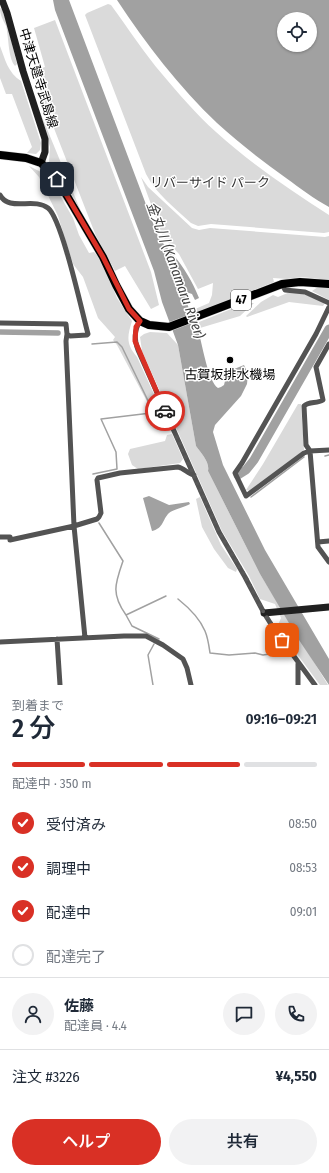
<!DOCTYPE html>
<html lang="ja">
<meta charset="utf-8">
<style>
:root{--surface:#fff;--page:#f2f2f3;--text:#1f2937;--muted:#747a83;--line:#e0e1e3;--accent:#d93025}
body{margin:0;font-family:"Fira Sans Condensed","Noto Sans JP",sans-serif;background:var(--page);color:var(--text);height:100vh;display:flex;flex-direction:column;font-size:15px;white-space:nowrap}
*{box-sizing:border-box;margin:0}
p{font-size:13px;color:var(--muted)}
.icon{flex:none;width:22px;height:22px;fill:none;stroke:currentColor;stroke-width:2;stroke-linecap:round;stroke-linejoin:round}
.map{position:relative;height:685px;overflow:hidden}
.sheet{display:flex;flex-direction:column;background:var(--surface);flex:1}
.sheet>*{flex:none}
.fabs{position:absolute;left:277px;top:12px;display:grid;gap:8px}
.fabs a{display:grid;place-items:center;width:40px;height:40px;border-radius:50%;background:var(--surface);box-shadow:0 1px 3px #0004;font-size:20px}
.pin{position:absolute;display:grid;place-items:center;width:34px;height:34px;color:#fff;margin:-17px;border-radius:8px;box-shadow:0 2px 6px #0006}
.courier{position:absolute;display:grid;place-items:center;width:40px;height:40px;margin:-20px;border:3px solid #d93025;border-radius:50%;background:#fff;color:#222;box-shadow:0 1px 5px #0007}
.head em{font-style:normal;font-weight:600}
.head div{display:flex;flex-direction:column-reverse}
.head{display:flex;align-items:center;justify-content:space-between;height:68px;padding:0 12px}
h1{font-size:26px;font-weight:600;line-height:30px}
.bar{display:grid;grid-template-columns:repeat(4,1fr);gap:6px 4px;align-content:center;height:48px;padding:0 12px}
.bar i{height:5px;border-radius:3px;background:var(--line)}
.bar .selected{background:var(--accent)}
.bar p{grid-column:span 4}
.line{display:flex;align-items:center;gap:10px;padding:0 12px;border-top:1px solid var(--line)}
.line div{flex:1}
.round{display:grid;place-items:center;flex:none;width:42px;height:42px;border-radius:21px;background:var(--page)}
ol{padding:0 12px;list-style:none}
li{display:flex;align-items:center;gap:12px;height:44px}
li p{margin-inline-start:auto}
li .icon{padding:4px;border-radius:50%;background:var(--accent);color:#fff;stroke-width:4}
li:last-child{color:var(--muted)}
li i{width:22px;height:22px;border:2px solid var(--line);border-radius:50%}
.button{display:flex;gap:8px;margin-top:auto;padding:8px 12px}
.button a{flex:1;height:46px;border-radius:24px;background:var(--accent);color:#fff;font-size:16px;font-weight:600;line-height:46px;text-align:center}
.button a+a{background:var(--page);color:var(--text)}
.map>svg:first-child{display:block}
</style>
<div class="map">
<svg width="329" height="685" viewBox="0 0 329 685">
<rect width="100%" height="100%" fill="#fff"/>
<path fill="#dadada" d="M108 4 111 5C128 28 144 53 162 74 179 94 196 114 216 132 250 163 290 190 329 215V232L324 233 211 224 198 226 191 223C176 209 156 194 146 174L85 15 87 13Z
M0 8 2 9 7 23 17 64 15 66C8 58 9 38 6 26 3 20 0 15 0 8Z
M55 20 151 272 159 305 151 309 125 266 115 271 96 236 32 72 45 67 34 28Z
M0 46C5 59 8 73 21 81L41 143 40 150 36 154 27 153 32 147 12 94H6L0 78Z
M38 107 82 214 65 182 49 162 50 147Z
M29 166 41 172 54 185 73 218 79 235 89 253 94 252 100 258 117 298 132 321C127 337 126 344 137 357L164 416 162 420 152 411 117 345 113 340 115 337 98 318 83 277 73 264 58 216 39 177Z
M141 177 148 187 192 228 199 230 210 228 325 237 329 236V280L302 277 287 279 273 278 274 282 195 314 193 310 209 303 212 295 213 283 198 289 179 254 163 237Z
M318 287H329V300L312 291Z
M290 292 304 294 325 303 323 306 289 302 247 317 246 316 261 302 273 295 278 297Z
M246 303H254L240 316 200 328 199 322Z
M150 332 167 333 178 345 196 446C201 453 210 462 208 471L260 574 328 685H320L277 627 281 618 275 604 260 599 249 576 222 531 142 351 140 337 144 334Z
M298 404H301L304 450 251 491 246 490 263 464Z
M172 434 183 459 180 463 138 469 132 465 128 454 130 449 165 441 167 435Z
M200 497 221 545 237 569 236 572 228 568 214 549 202 527 196 499Z"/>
<path fill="#a1a1a1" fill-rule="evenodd" d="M53 0H69L159 239C176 256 190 275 199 298L195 300 192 294 189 293 187 294 185 299C190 311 195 322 199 334 203 347 208 381 218 388L221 387 224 385 225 381 222 374 244 365 248 374 247 384 241 396 215 425 213 432 223 465 265 550 329 659V685L299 640 260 574 208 471C210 462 201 453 196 446L178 345 162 302 154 271 55 10Z
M117 0H329V207C314 199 300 188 286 178 262 161 239 143 217 123 179 87 146 44 117 0ZM284 19H310V45H284Z
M149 496 169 505 189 502 190 504C185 507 172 510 169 513 162 520 164 528 152 531L143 498Z"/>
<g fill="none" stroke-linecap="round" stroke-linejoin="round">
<path stroke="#a1a1a1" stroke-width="1.5" d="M92 344 117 342 122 347 153 411 151 413 101 419 116 452 117 469 93 474
M325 456 329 455
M251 497 304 457
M99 523 123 561C115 584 111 594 126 615L166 596
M178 599C188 607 200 619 205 631 208 638 209 646 210 653L229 655 255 653 263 655 284 652
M126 615 132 626 159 639
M153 685 148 655 154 644"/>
<path stroke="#a1a1a1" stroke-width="5.5" d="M0 332 58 333"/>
<path stroke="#a1a1a1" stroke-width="9" d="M238 475 246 470 254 460 329 329"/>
<defs>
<path id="primary" d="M0 155 26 158 41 163 57 179 103 257 116 285 129 309 140 321 149 325 169 327 282 284 300 282 329 284"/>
</defs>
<use href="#primary" stroke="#dbdbdb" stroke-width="9"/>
<path stroke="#535353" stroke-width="5" d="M0 195C9 212 34 197 48 208 62 219 82 312 88 334L87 335 70 336 67 334 66 341 74 526 85 638
M282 284 285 290 305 292 329 303
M329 307 316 334 242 463 235 473 246 496 304 453 310 451 306 445 304 406C309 401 317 404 323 400L316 367 329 344
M140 321C134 331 134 339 138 350L219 532 245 577 264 613 274 629 315 685
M0 323 66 324 67 334
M329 450 310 451 318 547 329 562
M0 537H10V540L74 526 97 519 99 517 101 513 97 480 98 478 120 473 178 467C184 468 188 474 194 475
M318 542 329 541
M57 639 60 685
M0 642 124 636H146L163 645 183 659 187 668 191 685
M298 685V664"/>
<path stroke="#202020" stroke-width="7" d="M2 0 7 13 23 71 45 139V152L41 163
M264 613 329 607"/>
<use href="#primary" stroke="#000" stroke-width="8"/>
</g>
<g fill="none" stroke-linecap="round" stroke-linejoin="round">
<path stroke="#595959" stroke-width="4" stroke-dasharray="0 7.2" d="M165 411 219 532 245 576 264 613 282 640"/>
<path stroke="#d93025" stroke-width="5" d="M57 179 103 257 129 309 140 321 136 327 135 341 165 411"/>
</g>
<circle fill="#000" stroke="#fff" stroke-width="1.5" cx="230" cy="360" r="4"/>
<g text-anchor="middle" stroke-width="3" stroke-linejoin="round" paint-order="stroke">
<rect fill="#fff" stroke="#4c4c4c" stroke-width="1" x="231" y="290" width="20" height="20" rx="3"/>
<g font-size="12" font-weight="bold" fill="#000">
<text x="241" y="304">47</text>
</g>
<g font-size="13" fill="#000" stroke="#fff">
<text transform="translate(39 78) rotate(73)" y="5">中津天建寺武島線</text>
</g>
<g font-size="13" fill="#313131" stroke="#fff">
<text x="210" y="187">リバーサイド パーク</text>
</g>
<g font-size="13" fill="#000" stroke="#fff">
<text x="230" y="379">古賀坂排水機場</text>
</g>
<g font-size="14" font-style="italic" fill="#424242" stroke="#fff">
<text transform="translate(176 270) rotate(70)" y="5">金丸川 (Kanamaru River)</text>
</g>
</g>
</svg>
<div class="fabs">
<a><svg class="icon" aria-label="locate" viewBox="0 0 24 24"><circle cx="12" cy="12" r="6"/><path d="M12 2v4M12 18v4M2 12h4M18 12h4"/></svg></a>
</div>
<div class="pin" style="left:282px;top:640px;background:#ea580c"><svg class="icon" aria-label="bag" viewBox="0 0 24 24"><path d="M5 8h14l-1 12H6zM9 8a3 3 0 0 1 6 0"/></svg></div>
<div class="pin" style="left:57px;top:179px;background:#1f2937"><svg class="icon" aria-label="home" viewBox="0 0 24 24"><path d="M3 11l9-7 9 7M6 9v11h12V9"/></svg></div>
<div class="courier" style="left:165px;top:411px"><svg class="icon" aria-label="car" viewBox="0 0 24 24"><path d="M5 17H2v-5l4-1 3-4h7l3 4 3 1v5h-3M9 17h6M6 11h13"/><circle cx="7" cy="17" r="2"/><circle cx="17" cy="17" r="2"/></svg></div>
</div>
<section class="sheet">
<div class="head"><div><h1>2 分</h1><p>到着まで</p></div><em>09:16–09:21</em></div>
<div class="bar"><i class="selected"></i><i class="selected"></i><i class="selected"></i><i></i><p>配達中 · 350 m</p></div>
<ol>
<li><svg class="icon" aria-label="check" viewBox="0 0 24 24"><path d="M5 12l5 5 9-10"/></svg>受付済み<p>08:50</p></li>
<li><svg class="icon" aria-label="check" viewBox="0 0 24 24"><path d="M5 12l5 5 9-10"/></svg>調理中<p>08:53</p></li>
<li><svg class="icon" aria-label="check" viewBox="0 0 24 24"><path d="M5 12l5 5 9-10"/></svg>配達中<p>09:01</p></li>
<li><i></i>配達完了</li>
</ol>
<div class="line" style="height:72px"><a class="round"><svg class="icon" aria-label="person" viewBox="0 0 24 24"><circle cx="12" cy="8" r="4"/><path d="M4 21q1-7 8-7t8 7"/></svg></a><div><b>佐藤</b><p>配達員 · 4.4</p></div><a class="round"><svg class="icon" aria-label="chat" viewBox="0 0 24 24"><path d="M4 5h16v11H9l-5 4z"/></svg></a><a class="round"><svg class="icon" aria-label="phone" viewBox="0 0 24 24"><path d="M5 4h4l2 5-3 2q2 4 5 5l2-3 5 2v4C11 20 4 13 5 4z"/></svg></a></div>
<div class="line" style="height:52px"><div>注文 #3226</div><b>¥4,550</b></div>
<div class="button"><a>ヘルプ</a><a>共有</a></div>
</section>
